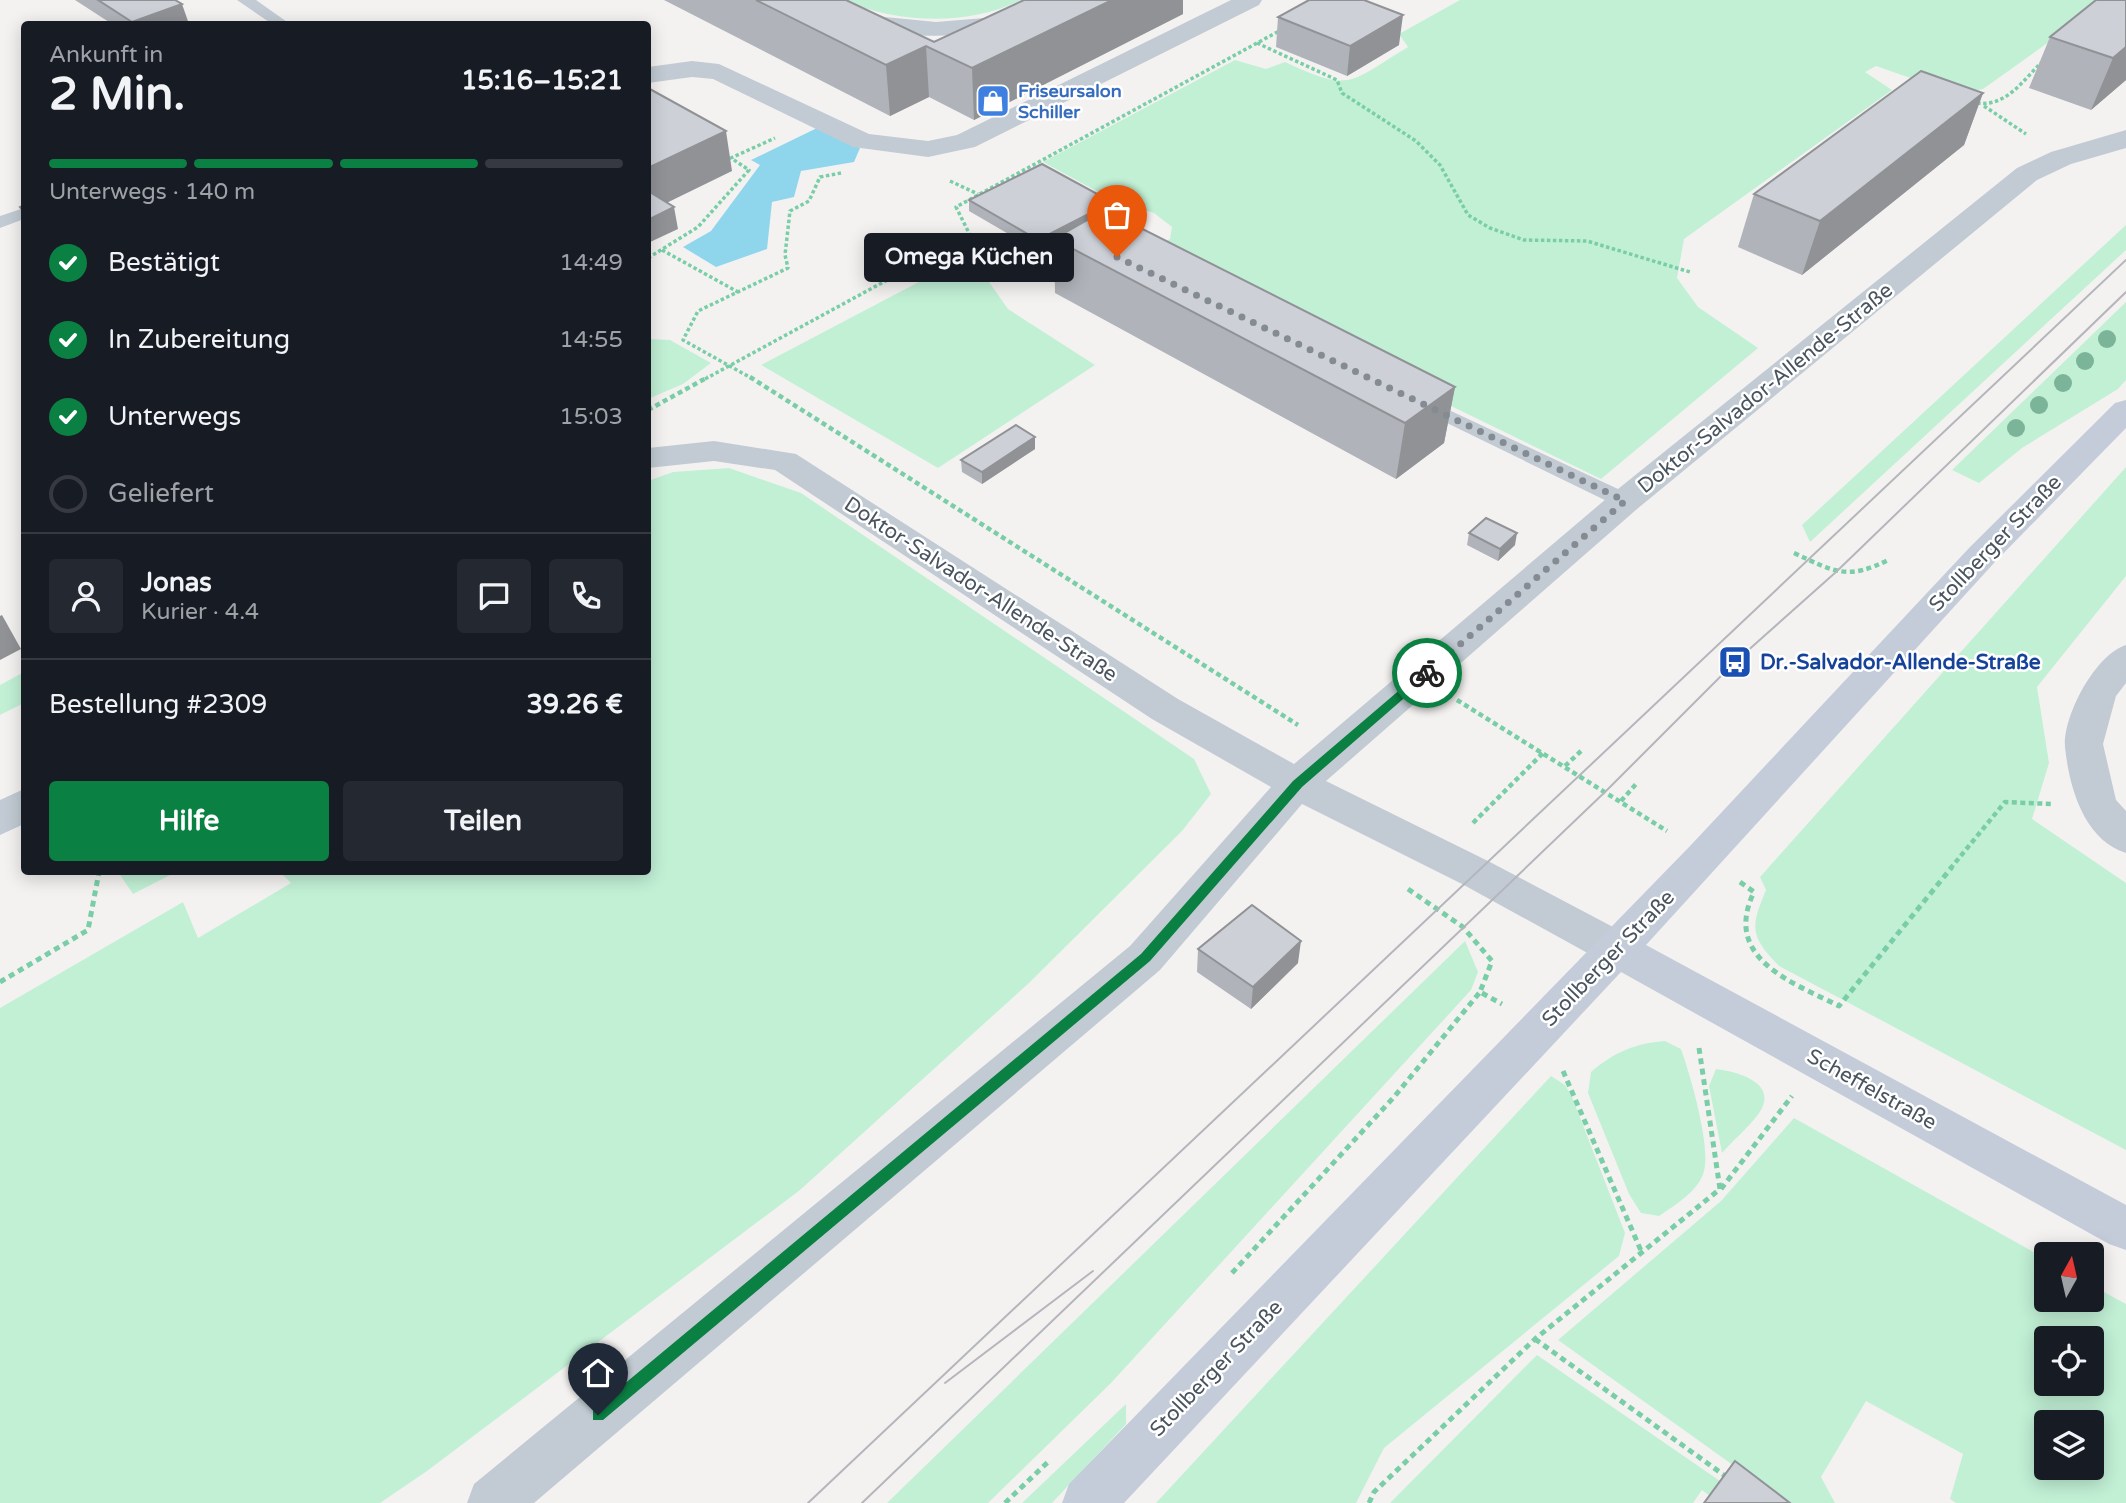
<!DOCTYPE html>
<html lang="de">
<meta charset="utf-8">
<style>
:root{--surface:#171b24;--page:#242831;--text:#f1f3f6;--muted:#9ea1a6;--line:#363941;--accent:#0b8043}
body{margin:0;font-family:"Varela Round",sans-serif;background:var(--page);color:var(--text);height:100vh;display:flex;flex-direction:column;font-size:26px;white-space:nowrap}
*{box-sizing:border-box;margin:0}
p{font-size:23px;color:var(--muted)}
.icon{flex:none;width:38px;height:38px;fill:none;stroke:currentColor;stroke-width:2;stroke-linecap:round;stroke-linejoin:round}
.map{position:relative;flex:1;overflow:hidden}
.drawer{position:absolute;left:21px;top:21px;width:630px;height:854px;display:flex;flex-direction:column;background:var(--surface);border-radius:7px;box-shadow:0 4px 18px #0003}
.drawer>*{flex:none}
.needle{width:46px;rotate:8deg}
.controls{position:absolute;left:2034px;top:1242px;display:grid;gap:14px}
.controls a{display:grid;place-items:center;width:70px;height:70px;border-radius:7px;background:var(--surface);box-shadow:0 4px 18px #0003;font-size:35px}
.pin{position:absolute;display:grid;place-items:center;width:60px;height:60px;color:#fff;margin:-72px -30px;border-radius:50% 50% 50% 0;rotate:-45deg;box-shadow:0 0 7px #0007}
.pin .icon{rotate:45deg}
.courier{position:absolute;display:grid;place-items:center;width:70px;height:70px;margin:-35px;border:5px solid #0b8043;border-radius:50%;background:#fff;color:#222;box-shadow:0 2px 9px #0007}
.bubble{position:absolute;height:49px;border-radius:7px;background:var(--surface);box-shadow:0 4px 18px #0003;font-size:23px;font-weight:700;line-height:49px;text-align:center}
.headline em{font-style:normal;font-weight:700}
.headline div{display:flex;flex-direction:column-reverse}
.headline{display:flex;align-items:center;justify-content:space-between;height:119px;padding:0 28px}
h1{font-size:46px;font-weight:700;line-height:52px}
.bar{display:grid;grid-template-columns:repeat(4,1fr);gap:10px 7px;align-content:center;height:84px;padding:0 28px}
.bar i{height:9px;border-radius:5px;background:var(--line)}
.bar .current{background:var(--accent)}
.bar p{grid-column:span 4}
.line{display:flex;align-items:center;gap:18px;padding:0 28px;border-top:2px solid var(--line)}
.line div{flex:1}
.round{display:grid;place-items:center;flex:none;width:74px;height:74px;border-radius:7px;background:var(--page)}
ol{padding:0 28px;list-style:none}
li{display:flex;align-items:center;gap:21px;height:77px}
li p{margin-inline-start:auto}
li .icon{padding:7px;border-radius:50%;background:var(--accent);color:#fff;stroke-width:4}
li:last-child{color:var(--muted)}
li i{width:38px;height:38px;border:4px solid var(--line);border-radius:50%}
.cta{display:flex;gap:14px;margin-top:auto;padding:14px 28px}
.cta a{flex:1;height:80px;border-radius:7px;background:var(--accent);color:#fff;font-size:28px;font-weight:700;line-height:80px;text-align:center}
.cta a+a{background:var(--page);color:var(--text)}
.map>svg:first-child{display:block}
</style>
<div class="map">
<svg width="2126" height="1503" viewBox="0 0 2126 1503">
<rect width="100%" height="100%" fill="#f4f2f1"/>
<path fill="#c1f0d5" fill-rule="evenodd" d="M844 0H1021C969 26 896 24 844 0Z
M1460 0H2108L1983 89 1956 94 1876 66 1865 72 1892 90 1684 239 1677 278 1698 307 1758 348 1601 479 1139 254 1170 239 1172 227 1154 213 1115 201 1043 162 1235 60 1266 69 1285 62C1352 93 1348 83 1408 47L1399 34Z
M2126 225V250L1810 542 1802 525Z
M970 255 1008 309 1095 365 938 468 761 365Z
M2126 302V380L2118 389 2022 448 1979 483 1952 470Z
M648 339 670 340 711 363 683 384 648 399Z
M2126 467V576L2037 687 2049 763 2032 819 2126 883V1150L1779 966C1750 936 1750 928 1766 890L1760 877Z
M729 468 801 493 1194 759 1211 794 1182 831 1029 983 800 1190 427 1471 380 1503H0V1008L183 902 198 938 291 883 280 872H648V481L673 472Z
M24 672V703L0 715V685Z
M118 872H176L133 894Z
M1465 941 1478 972 1471 990 1111 1383 988 1503H887Z
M1665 1041 1681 1049C1690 1074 1711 1146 1704 1171 1699 1191 1675 1205 1659 1216L1641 1213 1629 1194 1588 1093 1591 1072C1613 1053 1635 1043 1665 1041Z
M1716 1069C1734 1071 1775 1081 1762 1108 1756 1121 1732 1141 1722 1153L1709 1086Z
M1551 1076 1565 1085 1572 1097 1625 1233 1619 1256 1384 1448 1356 1503H1156Z
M1794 1118 2046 1259V1300H2091V1285L2126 1304V1503H1956L1950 1499 1963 1454 1866 1401 1821 1477 1835 1503H1786L1558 1340 1721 1201ZM2046 1339H2091V1384H2046ZM2046 1423H2091V1468H2046Z
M1537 1355 1752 1503H1719L1702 1490 1693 1503H1390Z
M1126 1404V1424L1052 1503H1022Z"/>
<path fill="#8fd6ed" d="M817 128 860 148 854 162 801 171 794 197 772 202 767 249 716 267 683 247 711 231 760 165 751 160Z"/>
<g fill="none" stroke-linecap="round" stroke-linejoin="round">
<path stroke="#79cea7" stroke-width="3.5" stroke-dasharray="3.5 2.5" stroke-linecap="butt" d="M1257 43 1337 80 1342 93 1416 141 1440 165 1468 215 1490 228 1524 240 1587 241 1690 272
M1977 103C2007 107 2023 80 2042 62
M1984 106 2026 134
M950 181 978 194
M1109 203 1127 212 1124 225
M662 250 738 292
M648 258 698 227 749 170 731 158 775 138
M705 379 970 235 956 207 1281 30
M753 379 683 340 698 311 788 268 785 255 790 211 809 201 820 177 841 173"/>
<path stroke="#79cea7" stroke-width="4.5" stroke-dasharray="5 3.5" stroke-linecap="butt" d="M750 377 1298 725
M648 410 708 377
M1794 553C1835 572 1847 581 1890 559
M1457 700 1667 831
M1565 766 1581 751
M1621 801 1637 783
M1473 823 1543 753
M1950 869 2005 802 2051 804"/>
<path stroke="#79cea7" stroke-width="5" stroke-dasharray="6 4.5" stroke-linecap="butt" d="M1740 882 1754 892C1722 958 1791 982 1839 1006L1952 867
M1408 889 1463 927 1492 961 1480 992 1502 1004
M0 982 88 930 99 872
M1563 1071 1642 1253
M1721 1189 1792 1096
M1232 1273 1394 1097 1480 992
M1535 1339 1728 1478
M1005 1503 1050 1460
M1369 1503 1374 1492 1535 1339 1720 1189 1699 1048"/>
<path fill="#c2cbd3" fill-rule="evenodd" d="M237 0H256L290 24H272Z
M24 208V219L0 228V216Z
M1421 397 1633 496 1636 501 1625 508 1617 506 1414 407 1411 403 1414 399Z"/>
<path fill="#c2cbd3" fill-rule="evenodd" d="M1231 0H1262L1259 5 975 147 928 157 853 147 713 79 692 77 648 83V67L692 61 719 64 869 134 928 141 957 135Z"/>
<path fill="#c2cbd3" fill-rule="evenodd" d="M803 0H835L885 17 936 22 984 18 1030 0H1061L1058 5C970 47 895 45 806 5Z
M2126 130V148L2071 164 2037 180 1637 509 1326 781 1490 862 1632 937 1638 949 1632 961 1617 966 1602 961 1462 884 1302 804 1160 970 534 1503H467L474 1484 1130 946 1271 787 1152 719 775 470 714 461 648 468V448L714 441 796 454 1178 699 1294 764 1613 493 2017 168 2051 152Z
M2126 645V683L2116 696 2103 744 2116 800 2126 811V853C2084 840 2069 787 2065 747 2063 715 2096 654 2126 645Z
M24 789V824L0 835V800Z"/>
<path fill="#c3ccd8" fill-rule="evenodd" d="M2126 400V428L1994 563 1646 945 2126 1205V1250L2109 1244 1621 972 1124 1503H1062L1069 1484 1691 845 1970 547 2115 403Z"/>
<path stroke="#b4b6bc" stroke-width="2" d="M945 1383 1093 1271
M808 1503 2126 260
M862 1503 1606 791 1735 662 1836 572 2126 292"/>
</g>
<g fill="#7bb499">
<circle cx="2107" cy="339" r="9"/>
<circle cx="2085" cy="361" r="9"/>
<circle cx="2063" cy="383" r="9"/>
<circle cx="2039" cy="405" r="9"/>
<circle cx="2016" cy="428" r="9"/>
</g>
<path fill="#b0b3b9" d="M75 0H175L189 24H112Z
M664 0H846L934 42 1024 0H1183V14L974 120 929 97 890 116Z
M2126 0V80L2091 110 2029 88 2050 37Z
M1278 17 1399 45 1347 76 1276 47Z
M1983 93 1964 145 1802 275 1738 247 1754 194Z
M969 200 1111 214 1455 387 1444 443 1396 479 1055 293 1054 243 1038 251 969 211Z
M1035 449 982 484 962 472 961 460Z
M1469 533 1515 545 1498 561 1467 545Z
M1198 949 1298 963 1251 1009 1197 972Z"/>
<path fill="#909296" d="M1112 0H1183V14L974 120 972 68Z
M182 4 189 24H133L132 22Z
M1403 15 1399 45 1347 76 1350 46Z
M926 46 929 97 890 116 886 65Z
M2126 47V80L2091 110 2113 58Z
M1983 93 1964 145 1802 275 1820 221Z
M726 131 732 171 648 212V168Z
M1112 202V213L1054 239V243L1038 251V240Z
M674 207 678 229 648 243V220Z
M1455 387 1444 443 1396 479 1405 423Z
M1035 437V449L982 484V472Z
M1517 533 1515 545 1498 561 1500 549Z
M2 615 21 649 0 660V616Z
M1301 941 1298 963 1251 1009 1253 987Z"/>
<path fill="#cdd0d7" stroke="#909296" stroke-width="2" d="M98 0H175L182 4 132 22Z
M756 0H846L934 42 1024 0H1112L972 68 926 46 886 65Z
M1309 0H1364L1403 15 1350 46 1278 17Z
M2096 0H2126V47L2113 58 2050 37Z
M1921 71 1983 93 1820 221 1754 194Z
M648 88 726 131 648 168Z
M1042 164 1112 202 1038 240 969 200Z
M648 191 674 207 648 220Z
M24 205V212L20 207Z
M1105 210 1455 387 1405 423 1054 239Z
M1016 425 1035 437 982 472 961 460Z
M1486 518 1517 533 1500 549 1469 533Z
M1252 905 1301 941 1253 987 1198 949Z
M1735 1461 1790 1503H1704Z"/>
<path fill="#0b8043" d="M1423 670 1433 673 1302 787 1150 961 603 1420H593V1410L1141 954 1293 781Z"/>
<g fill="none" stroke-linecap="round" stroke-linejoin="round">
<path stroke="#858b92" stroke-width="7" stroke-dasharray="0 12.6" d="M1117 257 1625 501 1427 673"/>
</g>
<defs>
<symbol id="shop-square" viewBox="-11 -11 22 22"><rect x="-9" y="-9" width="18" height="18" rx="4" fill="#3f7fe0" stroke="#fff"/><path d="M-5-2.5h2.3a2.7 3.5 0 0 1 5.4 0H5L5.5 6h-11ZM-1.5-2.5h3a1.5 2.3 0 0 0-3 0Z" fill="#fff"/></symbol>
<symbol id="bus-square" viewBox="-11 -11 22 22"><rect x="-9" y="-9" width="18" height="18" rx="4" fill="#1a4fb4" stroke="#fff"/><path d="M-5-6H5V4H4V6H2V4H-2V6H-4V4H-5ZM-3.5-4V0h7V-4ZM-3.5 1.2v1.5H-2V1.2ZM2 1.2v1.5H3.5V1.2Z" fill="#fff"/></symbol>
</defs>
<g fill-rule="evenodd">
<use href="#shop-square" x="974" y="82" width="38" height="38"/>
<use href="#bus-square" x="1716" y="643" width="38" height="38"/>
</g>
<g text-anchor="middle" stroke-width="5" stroke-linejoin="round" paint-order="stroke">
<g font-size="18" font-weight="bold" fill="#366cbe" stroke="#fff" text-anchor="start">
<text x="1018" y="97">Friseursalon<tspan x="1018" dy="21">Schiller</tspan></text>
</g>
<g font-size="21" fill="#49545f" stroke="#fff">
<text transform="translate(1765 388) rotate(-39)" y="7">Doktor-Salvador-Allende-Straße</text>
<text transform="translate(1995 543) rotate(-46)" y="7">Stollberger Straße</text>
<text transform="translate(981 589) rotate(33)" y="7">Doktor-Salvador-Allende-Straße</text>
<text transform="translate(1608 958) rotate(-46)" y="7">Stollberger Straße</text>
<text transform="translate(1872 1089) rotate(29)" y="7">Scheffelstraße</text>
<text transform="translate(1216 1368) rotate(-46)" y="7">Stollberger Straße</text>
</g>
<g font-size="21" font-weight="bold" fill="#164399" stroke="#fff" text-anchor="start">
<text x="1760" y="669">Dr.-Salvador-Allende-Straße</text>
</g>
</g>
</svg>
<div class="controls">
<a><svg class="needle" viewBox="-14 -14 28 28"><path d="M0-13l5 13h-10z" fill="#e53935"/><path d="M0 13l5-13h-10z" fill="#9ea1a6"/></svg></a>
<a><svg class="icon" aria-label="locate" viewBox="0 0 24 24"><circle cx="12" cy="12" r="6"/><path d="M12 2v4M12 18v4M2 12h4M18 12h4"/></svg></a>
<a><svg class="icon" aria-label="layers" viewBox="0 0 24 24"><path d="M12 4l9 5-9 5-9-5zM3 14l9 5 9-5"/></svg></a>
</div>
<div class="pin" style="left:1117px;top:257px;background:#ea580c"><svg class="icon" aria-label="bag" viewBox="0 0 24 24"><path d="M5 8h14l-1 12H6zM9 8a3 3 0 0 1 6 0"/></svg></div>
<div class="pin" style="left:598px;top:1415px;background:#1f2937"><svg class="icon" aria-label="home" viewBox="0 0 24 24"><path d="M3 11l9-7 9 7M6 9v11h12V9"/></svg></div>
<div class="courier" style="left:1427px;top:673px"><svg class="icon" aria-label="bike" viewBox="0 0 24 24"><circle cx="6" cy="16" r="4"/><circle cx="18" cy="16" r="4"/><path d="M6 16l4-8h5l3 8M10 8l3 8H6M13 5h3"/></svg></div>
<div class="bubble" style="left:864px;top:233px;width:210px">Omega Küchen</div>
<section class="drawer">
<div class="headline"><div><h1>2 Min.</h1><p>Ankunft in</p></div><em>15:16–15:21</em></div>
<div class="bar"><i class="current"></i><i class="current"></i><i class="current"></i><i></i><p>Unterwegs · 140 m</p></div>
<ol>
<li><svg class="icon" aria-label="check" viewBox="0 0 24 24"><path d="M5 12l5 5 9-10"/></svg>Bestätigt<p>14:49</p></li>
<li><svg class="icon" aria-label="check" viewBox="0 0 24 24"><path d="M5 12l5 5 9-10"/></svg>In Zubereitung<p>14:55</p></li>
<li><svg class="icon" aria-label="check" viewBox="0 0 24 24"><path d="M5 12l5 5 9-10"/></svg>Unterwegs<p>15:03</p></li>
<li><i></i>Geliefert</li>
</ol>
<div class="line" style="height:126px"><a class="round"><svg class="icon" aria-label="person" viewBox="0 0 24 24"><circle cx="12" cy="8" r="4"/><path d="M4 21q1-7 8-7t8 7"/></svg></a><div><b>Jonas</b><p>Kurier · 4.4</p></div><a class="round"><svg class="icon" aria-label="chat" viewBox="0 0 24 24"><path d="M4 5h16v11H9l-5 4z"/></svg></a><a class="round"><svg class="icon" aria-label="phone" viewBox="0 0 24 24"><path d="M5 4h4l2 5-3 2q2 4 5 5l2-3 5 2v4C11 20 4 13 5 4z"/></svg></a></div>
<div class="line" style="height:91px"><div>Bestellung #2309</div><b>39.26 €</b></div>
<div class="cta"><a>Hilfe</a><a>Teilen</a></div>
</section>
</div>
